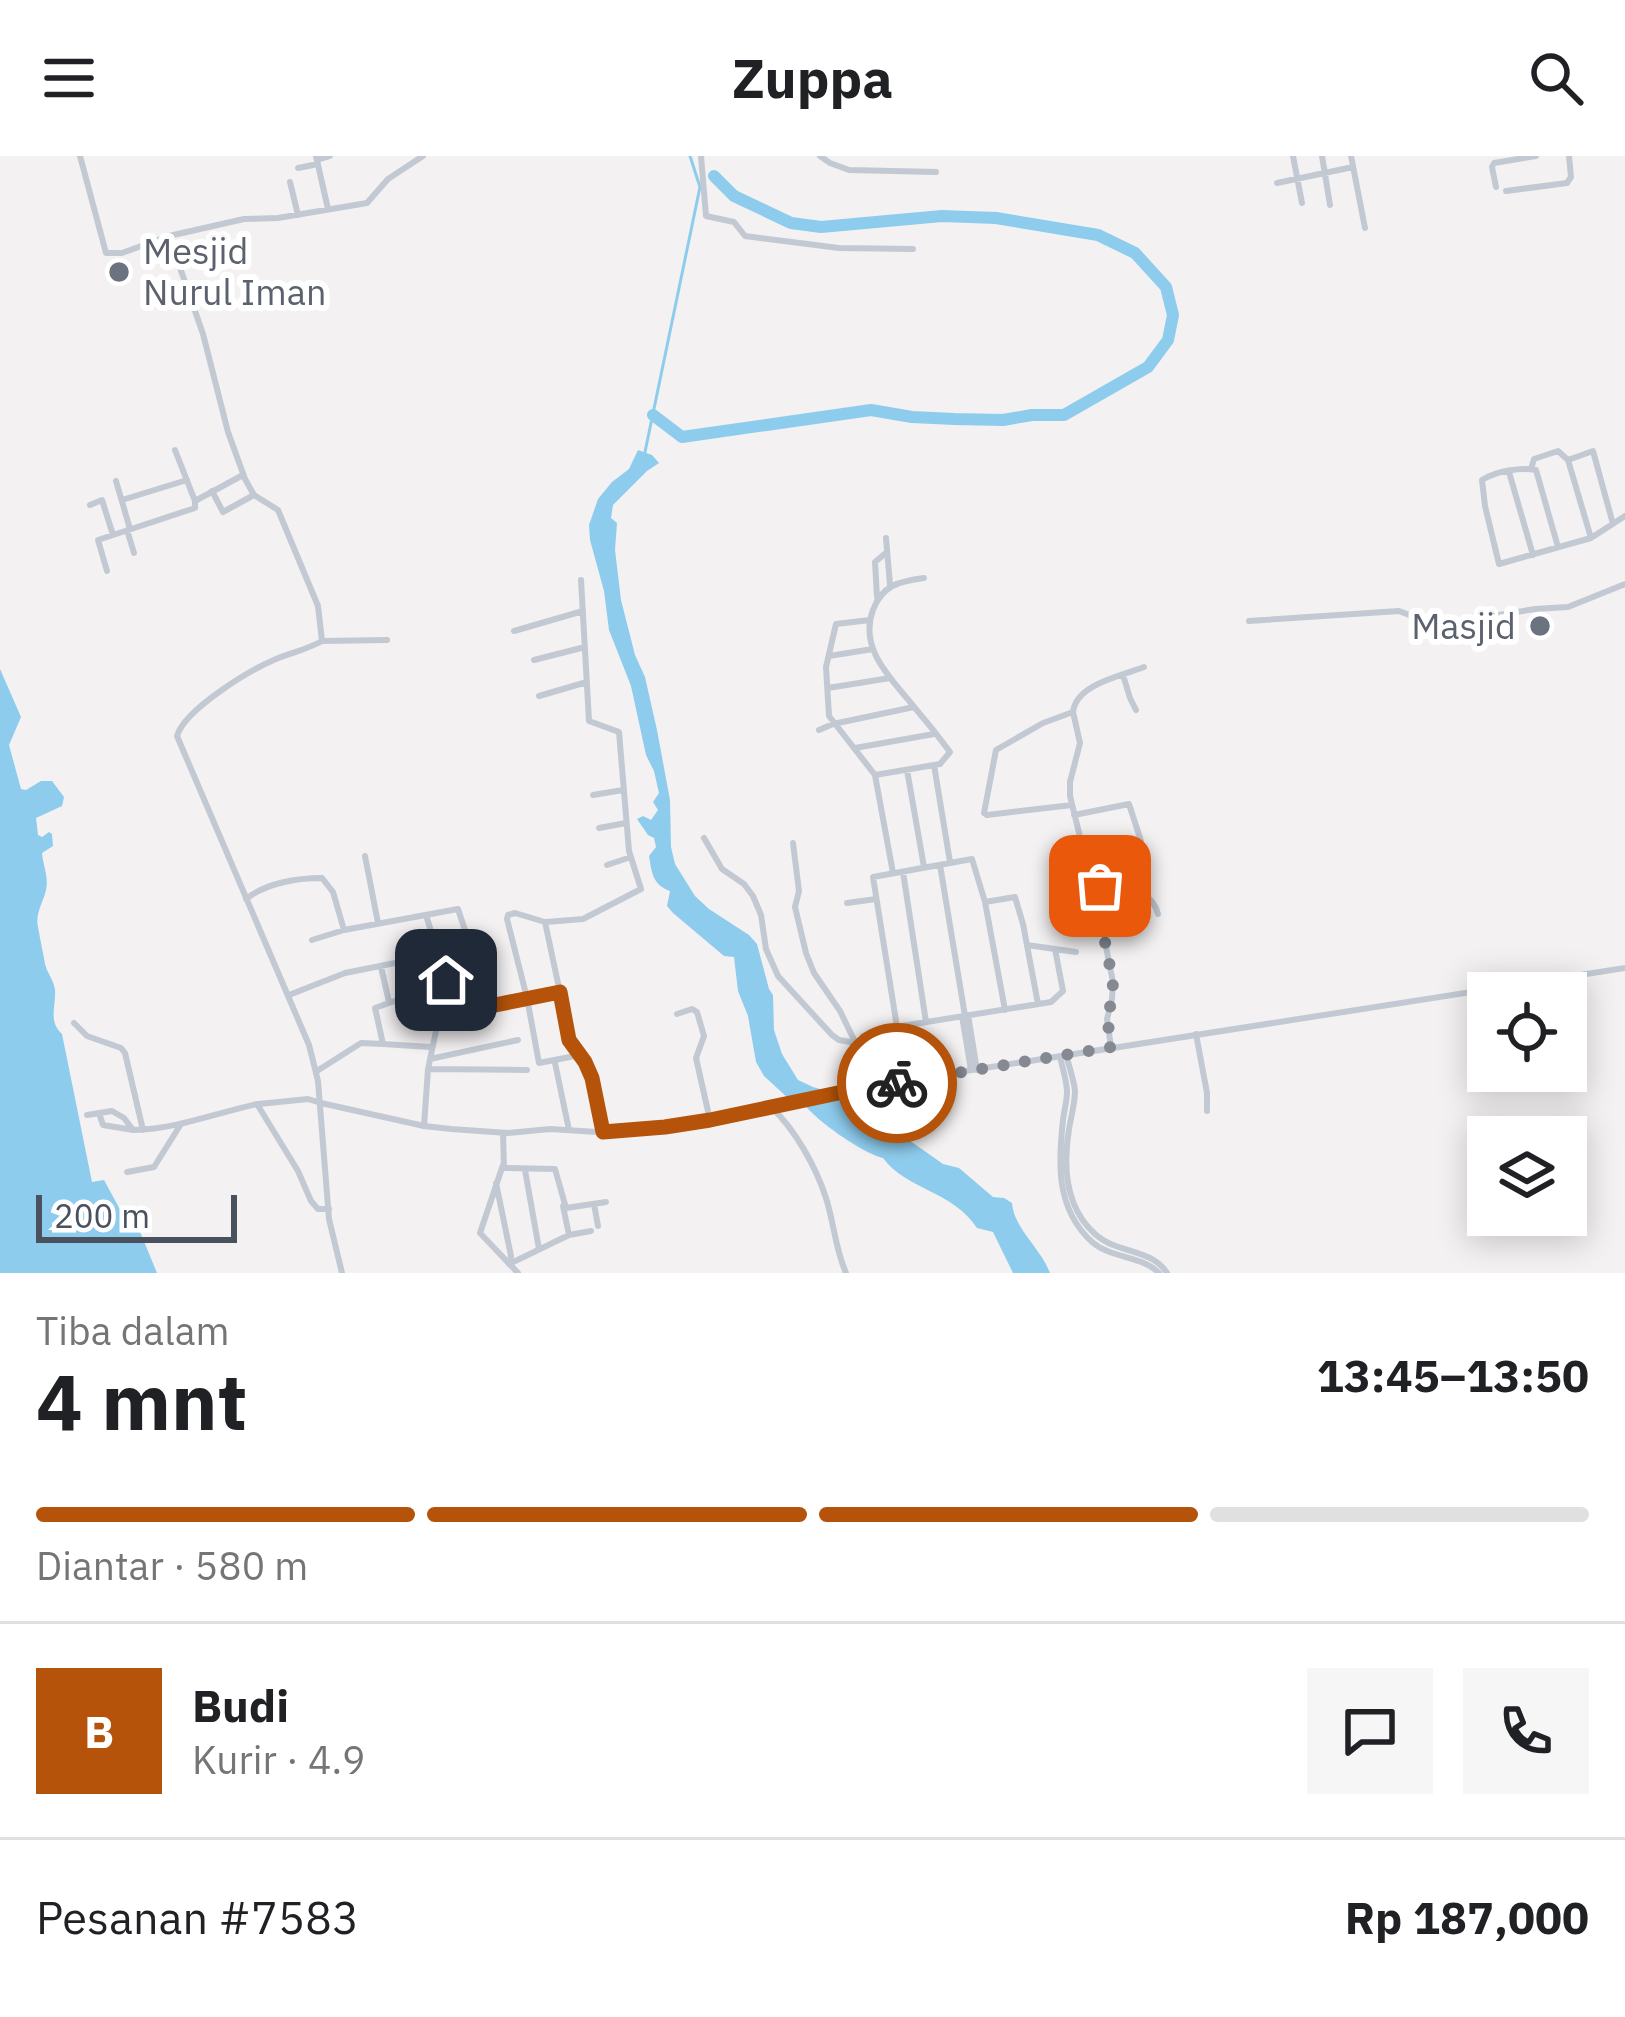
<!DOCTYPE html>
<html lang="id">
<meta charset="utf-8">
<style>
:root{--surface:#fff;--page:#f6f6f6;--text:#202124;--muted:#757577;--line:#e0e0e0;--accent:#b45309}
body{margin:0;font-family:"IBM Plex Sans",sans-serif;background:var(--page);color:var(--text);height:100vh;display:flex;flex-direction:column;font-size:45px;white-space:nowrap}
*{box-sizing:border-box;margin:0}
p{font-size:39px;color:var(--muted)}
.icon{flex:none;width:66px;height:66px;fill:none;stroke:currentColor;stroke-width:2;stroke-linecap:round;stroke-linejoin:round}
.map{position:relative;height:1117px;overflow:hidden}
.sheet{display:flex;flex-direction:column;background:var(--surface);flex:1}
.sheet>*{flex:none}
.fabs{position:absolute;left:1467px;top:816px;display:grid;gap:24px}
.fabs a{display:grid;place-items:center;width:120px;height:120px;border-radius:0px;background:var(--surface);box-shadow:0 6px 30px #0003;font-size:60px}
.scale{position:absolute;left:36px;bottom:30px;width:201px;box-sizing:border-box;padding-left:12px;border:6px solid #49515f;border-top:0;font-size:33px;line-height:42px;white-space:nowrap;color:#49515f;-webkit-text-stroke:9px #fff;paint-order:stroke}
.pin{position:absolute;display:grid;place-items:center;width:102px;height:102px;color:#fff;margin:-51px;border-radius:24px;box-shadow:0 6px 18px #0006}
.courier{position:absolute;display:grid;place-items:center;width:120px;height:120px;margin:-60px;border:9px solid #b45309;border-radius:50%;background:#fff;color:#222;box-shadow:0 3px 15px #0007}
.headline em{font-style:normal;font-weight:800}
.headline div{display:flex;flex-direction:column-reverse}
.headline{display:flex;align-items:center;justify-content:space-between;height:204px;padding:0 36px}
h1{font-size:78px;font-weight:800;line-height:90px}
.bar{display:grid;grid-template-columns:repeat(4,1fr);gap:18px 12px;align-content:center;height:144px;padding:0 36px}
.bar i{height:15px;border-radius:9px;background:var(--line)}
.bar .current{background:var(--accent)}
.bar p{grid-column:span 4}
.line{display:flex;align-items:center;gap:30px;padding:0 36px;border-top:3px solid var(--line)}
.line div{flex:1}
.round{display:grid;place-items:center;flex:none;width:126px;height:126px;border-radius:0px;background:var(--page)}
header{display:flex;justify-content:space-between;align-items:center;height:156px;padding:0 36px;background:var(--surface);font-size:54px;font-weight:800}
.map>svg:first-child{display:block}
</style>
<header><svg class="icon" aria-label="menu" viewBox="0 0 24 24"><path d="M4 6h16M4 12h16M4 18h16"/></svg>Zuppa<svg class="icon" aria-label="search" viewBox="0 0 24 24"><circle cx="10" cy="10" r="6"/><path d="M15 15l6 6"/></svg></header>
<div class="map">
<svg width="1625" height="1117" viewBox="0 0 1625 1117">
<rect width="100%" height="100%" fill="#f3f1f1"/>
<path fill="#8ecced" d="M638 294 652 299 659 307 647 315 613 349 611 362 617 367 615 394 621 444 635 499 645 521 657 574 670 644 671 691 675 708 695 740 709 753 749 779 757 788 769 833 773 839 774 874 782 898 798 924 813 931 848 941 888 973 899 977 943 1008 959 1012 993 1041 1004 1042 1012 1047C1014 1073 1041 1092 1050 1117H1013L993 1076 977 1072C953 1035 907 1034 883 1002 864 998 808 960 801 943H789L764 920 756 906 748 860 738 835 734 801 724 800 673 757 667 750 670 735C652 728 652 717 649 700L656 691 654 682 648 679 637 663 643 660 651 664 658 654 653 646 659 637 654 615 646 599 631 530 609 474 604 435 590 384 589 369 598 343 612 326 629 313Z
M0 513 21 561 9 589 21 633 26 634 41 625H52L64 641 62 650 36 662 38 679 42 681 49 676 52 678 53 690 42 697C43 709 49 722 46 734 43 747 35 757 38 771 40 783 43 796 45 808 47 817 54 824 55 834 56 851 48 865 62 878L92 1026 104 1024 129 1070 136 1066 157 1117H0Z"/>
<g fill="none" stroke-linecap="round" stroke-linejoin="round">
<path stroke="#8ecced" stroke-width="3" d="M645 296 700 31 690 0"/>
<path stroke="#8ecced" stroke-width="12" d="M653 259 682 281 871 254 912 261 954 263 1003 264 1032 259H1064L1148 211 1168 184 1173 159 1166 131 1135 97 1098 79 996 62 942 60 821 71 791 67 734 40 714 20"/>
<path stroke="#c2c9d3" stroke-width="6" d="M316 0 328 53
M701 0 706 60 734 66 745 80 839 92 913 93
M820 0 830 7 849 14 936 16
M1293 0 1302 47
M1322 0 1330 49
M1351 0 1365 72
M317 4 330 0
M298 12 318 8
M290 26 298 59
M1277 27 1353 11
M1496 31 1492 11 1494 7 1536 0
M1506 35 1567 27 1571 21 1569 0
M169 80 244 63 278 62 367 47 388 23 423 0
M175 294 195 345
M1568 304 1591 382 1625 360
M1531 313 1534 303 1558 295 1568 304 1593 295 1613 368
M1509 316 1533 399
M116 325 130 373
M212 335 223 356 254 339
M122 344 187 324
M90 349 102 344 113 379
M127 374 134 397
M886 382 890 429
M1558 391 1536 314C1521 311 1496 315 1482 324L1485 350 1499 408 1591 382
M107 415 98 384 195 352V345L243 319
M877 441 875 406 887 396
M870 464 836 468 826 511 829 560 875 619 893 717
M1249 465 1399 455 1427 466 1463 465 1535 453 1568 451 1625 428
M514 475 583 455
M322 485 387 484
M829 500 873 493
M534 504 585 491
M1123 519 1130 542 1136 554
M828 532 890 522
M539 540 587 526
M1073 556 1080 587 1070 626V640L1083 693 1095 715 1103 742 1105 786 1113 826 1112 843 1107 863 1111 891
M1073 556C1076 528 1121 520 1144 511
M819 574 833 568 914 551
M855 592 934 578
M934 609 950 706
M907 614 924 711
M875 619 940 608 950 596C939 581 927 566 915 552 893 524 858 494 873 454 882 429 900 425 924 422
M593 639 623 634
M1072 649 987 659 984 657 996 594 1043 567 1073 556
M1074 659 1129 648 1141 685
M599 672 626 667
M704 682 722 713 744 728 753 740 761 759 766 793 778 820 832 879 839 884 856 887
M793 687 799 735 795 751 806 797 814 817 840 855 876 929
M365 700 378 767
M607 709 631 701
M940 709 965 860
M903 716 926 866
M1103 742C1128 740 1150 729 1158 758
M246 743C266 727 297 722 322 722L333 736 344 774
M985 746 1015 741 1023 768 1038 848
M847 747 876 743
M426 759 446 824
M546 766 583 763 641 733 629 695 619 576 589 565 581 424
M312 784 344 774 458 753 490 850
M1027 789 1076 796
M381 811 389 846
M560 836 527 842 539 907 580 899
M289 839 345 817 395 807
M677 858 692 853 697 856 704 880 696 902 710 964
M968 859 977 914
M962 860 971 914
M74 867 87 880 121 892 125 897 143 974
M897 871 873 721 972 703 985 746 1005 854
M1196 878 1207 937V955
M863 880 883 873 1051 846 1063 835 1055 793
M430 891 383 888 375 852 403 842 410 833 477 816
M1066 899C1069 910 1074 924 1075 935 1075 947 1071 961 1069 973 1063 1010 1065 1051 1095 1078 1117 1098 1151 1092 1167 1117
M1060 900C1062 911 1067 925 1067 936 1067 945 1064 955 1063 964 1058 1008 1056 1053 1092 1086 1112 1103 1141 1099 1159 1117
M430 903 518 884
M555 907 569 974
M428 913 527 914
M317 915 361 887 383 888
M259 948 308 943 321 947
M771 951C795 973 816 1011 826 1042 834 1067 835 1092 846 1117
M99 957 103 969 133 974
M87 959 112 955 124 962 133 974C177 973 216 957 257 948L298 1015 311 1045 318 1053H329
M424 970 428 913 437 870 462 858 527 842 507 763 508 759 515 757 545 766 570 884 585 906 592 922 603 976
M503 977 504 1012 555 1013 566 1052 606 1046
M503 1009 480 1077 518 1117
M525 1014 539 1093
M127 1016 154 1011 181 968
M496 1027 511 1100 509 1108 569 1079 563 1050
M594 1048 598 1070
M569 1079 591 1075"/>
<path stroke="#c2c9d3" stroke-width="6" d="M80 0 106 97H122L169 80 203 178 228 276 245 323 254 339 278 354 318 450 322 485C308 493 291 497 276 503 250 514 185 553 177 580L309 889 318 925 329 1063 342 1117
M321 947 424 970 451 973 508 977 550 973 597 976 635 975 710 964 876 929 1625 812"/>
</g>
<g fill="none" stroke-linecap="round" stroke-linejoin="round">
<path stroke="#848992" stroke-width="12" stroke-dasharray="0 21.6" d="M897 927 1112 891 1107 863 1112 843 1113 826 1105 786 1100 730"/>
<path stroke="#b45309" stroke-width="15" d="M446 824 477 816 490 850 560 836 569 884 585 906 592 922 603 976 665 971 710 964 876 929 897 927"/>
</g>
<g fill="#6b7280" stroke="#fff" stroke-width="4.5">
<circle cx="119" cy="116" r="12"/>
<circle cx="1540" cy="470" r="12"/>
</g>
<g text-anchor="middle" stroke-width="12" stroke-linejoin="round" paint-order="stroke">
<g font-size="36" fill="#5b616d" stroke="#fff" text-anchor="start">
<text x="143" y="108">Mesjid<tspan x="143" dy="41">Nurul Iman</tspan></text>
<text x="1516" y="483" text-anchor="end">Masjid</text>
</g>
</g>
</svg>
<div class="fabs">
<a><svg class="icon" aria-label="locate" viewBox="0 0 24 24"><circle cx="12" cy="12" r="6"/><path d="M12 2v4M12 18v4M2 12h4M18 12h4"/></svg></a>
<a><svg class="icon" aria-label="layers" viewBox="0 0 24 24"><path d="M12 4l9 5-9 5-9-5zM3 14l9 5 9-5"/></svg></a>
</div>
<div class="scale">200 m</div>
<div class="pin" style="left:1100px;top:730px;background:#ea580c"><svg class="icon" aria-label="bag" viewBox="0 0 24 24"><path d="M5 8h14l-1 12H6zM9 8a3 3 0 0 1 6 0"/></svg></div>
<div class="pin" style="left:446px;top:824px;background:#1f2937"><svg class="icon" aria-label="home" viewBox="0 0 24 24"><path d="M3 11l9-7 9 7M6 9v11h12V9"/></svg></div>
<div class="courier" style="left:897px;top:927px"><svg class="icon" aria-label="bike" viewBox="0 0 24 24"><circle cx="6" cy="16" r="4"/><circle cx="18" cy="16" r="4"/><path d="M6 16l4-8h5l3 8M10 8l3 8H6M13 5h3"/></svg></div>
</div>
<section class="sheet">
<div class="headline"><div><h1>4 mnt</h1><p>Tiba dalam</p></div><em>13:45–13:50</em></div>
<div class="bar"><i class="current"></i><i class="current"></i><i class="current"></i><i></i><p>Diantar · 580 m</p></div>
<div class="line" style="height:216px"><b class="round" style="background:var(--accent);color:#fff">B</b><div><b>Budi</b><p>Kurir · 4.9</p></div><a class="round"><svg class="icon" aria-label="chat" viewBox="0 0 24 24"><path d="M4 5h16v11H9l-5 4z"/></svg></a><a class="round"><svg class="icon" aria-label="phone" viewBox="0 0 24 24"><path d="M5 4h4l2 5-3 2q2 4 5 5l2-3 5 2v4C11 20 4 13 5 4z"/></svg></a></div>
<div class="line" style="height:156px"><div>Pesanan #7583</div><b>Rp 187,000</b></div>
</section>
